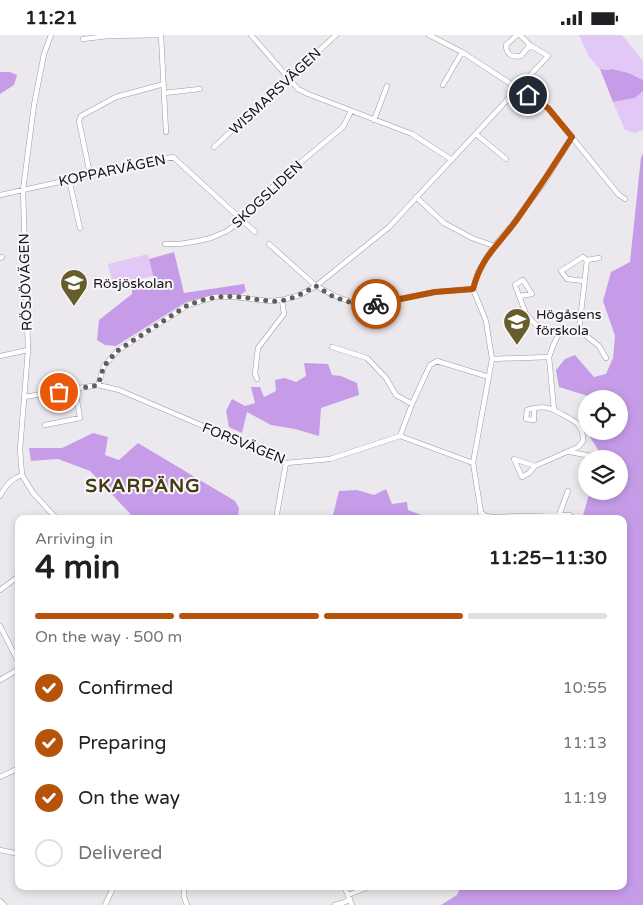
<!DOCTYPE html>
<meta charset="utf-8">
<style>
:root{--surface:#fff;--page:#f6f6f6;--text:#202124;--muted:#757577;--line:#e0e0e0;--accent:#b45309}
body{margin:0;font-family:"Varela Round",sans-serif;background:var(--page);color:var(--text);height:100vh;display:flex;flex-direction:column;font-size:19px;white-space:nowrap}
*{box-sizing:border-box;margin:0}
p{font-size:16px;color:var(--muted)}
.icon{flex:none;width:28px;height:28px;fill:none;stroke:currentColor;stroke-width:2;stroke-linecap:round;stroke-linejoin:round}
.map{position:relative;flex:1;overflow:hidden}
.details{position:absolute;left:15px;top:480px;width:612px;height:375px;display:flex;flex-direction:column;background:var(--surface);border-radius:10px;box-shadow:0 2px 8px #0003}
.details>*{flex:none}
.fabs{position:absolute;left:578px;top:355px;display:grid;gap:10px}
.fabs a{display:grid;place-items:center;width:50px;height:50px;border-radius:50%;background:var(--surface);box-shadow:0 2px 8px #0003;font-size:25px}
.pin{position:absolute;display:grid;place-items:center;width:42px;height:42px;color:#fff;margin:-21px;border:2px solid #fff;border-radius:50%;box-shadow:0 1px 5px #0007}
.courier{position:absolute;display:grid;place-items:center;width:50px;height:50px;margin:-25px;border:4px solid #b45309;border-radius:50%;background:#fff;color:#222;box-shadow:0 1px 6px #0007}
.headline em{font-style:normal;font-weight:800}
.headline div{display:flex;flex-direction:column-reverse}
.headline{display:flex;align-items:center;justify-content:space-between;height:85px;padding:0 20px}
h1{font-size:32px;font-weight:800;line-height:38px}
.bar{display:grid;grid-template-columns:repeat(4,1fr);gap:8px 5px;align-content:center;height:60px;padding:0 20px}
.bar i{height:6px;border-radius:4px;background:var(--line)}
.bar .current{background:var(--accent)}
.bar p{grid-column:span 4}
ol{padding:0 20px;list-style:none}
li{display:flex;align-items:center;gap:15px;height:55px}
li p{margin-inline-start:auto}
li .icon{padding:5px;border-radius:50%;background:var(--accent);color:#fff;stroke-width:4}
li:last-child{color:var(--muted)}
li i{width:28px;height:28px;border:2px solid var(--line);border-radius:50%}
.status{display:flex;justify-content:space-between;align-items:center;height:35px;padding:0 25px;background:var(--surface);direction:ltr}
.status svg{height:14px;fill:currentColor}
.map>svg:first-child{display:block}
</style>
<div class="status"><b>11:21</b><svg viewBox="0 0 49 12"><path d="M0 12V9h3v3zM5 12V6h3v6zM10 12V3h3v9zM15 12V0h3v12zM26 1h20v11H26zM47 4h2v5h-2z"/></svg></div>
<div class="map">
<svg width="643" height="870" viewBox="0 0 643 870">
<rect width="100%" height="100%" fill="#ece9ee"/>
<path fill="#e1c8f7" d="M579 0H622L643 26V45L630 38 613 34 608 35 600 34 589 22Z
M643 56V95L635 98 625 95 613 67 635 63Z
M148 219 153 241 113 250 108 229Z"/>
<path fill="#c69ce9" d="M600 34 608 35 612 34 629 38 643 45V56L635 63 613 67Z
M0 37H10L17 40 14 50 0 59Z
M643 119V870H441L457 860 461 851H624V484H582L590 456H619V424H599L600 418 587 397 619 396V364H592L588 361 559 352 556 335 565 324 575 320 594 342 606 339 613 323 615 301 603 266 611 237 630 227 641 122Z
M174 217 184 258 244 249 246 256 240 260 208 261 186 267 116 311 105 310 97 305 99 285 132 259V251L154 245 149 224Z
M304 328 328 329 332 340 341 341 357 348 359 360 321 373 319 401 295 394 271 390 247 377 242 398 229 392 226 376 232 364 245 371 255 368 251 352H260L264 362 276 356 275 345 285 343 296 347 306 341Z
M93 398 108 402 105 420 119 425 138 408 235 466 239 473 238 484H135L90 436 58 424 31 426 29 413H62Z
M386 454 392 469 407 467 408 475 432 484H332L339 456 357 455 374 460Z"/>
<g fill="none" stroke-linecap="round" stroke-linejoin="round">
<defs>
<path id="street" d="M51 0 44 19 34 70 23 155 28 315 20 414 22 440 33 458 57 484
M251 0 298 54 308 59 412 99 452 125
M429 0 462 17 548 73 619 160 625 164
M517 0 506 10C506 19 512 23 521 21L530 10
M83 4 108 1 161 0 166 97
M443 50 462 17
M164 58 200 54
M374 85 387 51
M476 99 506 124
M214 112 336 0
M90 139 79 86 81 81 116 62 164 49
M69 144 80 193
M0 160 173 122 255 197
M416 162 444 188 472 203 494 211
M165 209H180L198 206 211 203 227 196 242 185 277 147 343 92 351 76
M269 209 316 251 335 261 362 271 435 257 473 254
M0 223 2 222
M587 225 599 223
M520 261 532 259 523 245 515 250 526 279 536 290 558 300
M579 295 587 225 583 222 561 236 567 244 584 246
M332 312 367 323 386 343 396 360 412 369
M0 321 28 315
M492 324 549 322
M257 344 255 339 258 313 284 279 282 265
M98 350 104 331 117 316 188 270 214 262H235L269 266 282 265 300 260 316 251 389 192 548 21 530 10 520 0
M24 362 98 350 119 355 257 414 286 428 330 424 400 401 473 428
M534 373V385L526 384 527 375C537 372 544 371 554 375
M45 390 80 383 75 354
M400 401 412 369 430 330 437 326 489 342
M570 417 591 421
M535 431 529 438 522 442 514 424 535 431 578 412 583 406C584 386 569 384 554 375L549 322 553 311 558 300 579 295 599 311 606 323
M0 461C6 450 11 444 22 440
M480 477 486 481 493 482 570 480
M559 480 568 456
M276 484 286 428
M482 484 473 428 492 324 486 286 473 254 478 237 494 211 513 189 545 146 572 102
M0 555 19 541
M0 591 19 628
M0 645 19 634
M0 742 19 733
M0 815 19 819
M184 851V862L187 870
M344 851 352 870
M348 860 371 851
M0 866 4 870
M105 870 114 851
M335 870 345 867 350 864"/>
</defs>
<use href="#street" stroke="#9d9b9f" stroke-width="5.5"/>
<use href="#street" stroke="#fff" stroke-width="4.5"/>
</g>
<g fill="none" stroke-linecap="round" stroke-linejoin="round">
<path stroke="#605e61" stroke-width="5" stroke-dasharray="0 9" d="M59 357 98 350 104 331 117 316 188 270C204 264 221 260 238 262 252 263 266 267 280 266 293 264 305 257 316 251L334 262 362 271 376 269"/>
<path stroke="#b45309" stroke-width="6" d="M376 269 435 257 473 254C482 220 499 210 518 183 537 156 555 129 572 102L548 73 528 60"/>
</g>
<defs>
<symbol id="school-pin" viewBox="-11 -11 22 30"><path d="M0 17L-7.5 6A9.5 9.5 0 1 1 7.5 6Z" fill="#675d2a" stroke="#f9f7fb"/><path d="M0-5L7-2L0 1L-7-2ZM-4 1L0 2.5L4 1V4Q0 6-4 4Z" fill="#fff"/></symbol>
</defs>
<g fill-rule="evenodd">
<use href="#school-pin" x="58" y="232" width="32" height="43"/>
<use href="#school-pin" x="501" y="271" width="32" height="43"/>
</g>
<g text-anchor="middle" stroke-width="4" stroke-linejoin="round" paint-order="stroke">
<g font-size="14" fill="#141315" stroke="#f9f7fb">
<text transform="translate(275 56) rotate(-43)" y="5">WISMARSVÄGEN</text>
<text transform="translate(112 135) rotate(-12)" y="5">KOPPARVÄGEN</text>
<text transform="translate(267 159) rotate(-43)" y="5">SKOGSLIDEN</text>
<text transform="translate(25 247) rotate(-92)" y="5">RÖSJÖVÄGEN</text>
<text transform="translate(244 408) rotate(22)" y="5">FORSVÄGEN</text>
</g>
<g font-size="14" fill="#141315" stroke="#f9f7fb" text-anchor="start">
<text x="93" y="253">Rösjöskolan</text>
<text x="536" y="284">Högåsens<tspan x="536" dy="16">förskola</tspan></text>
</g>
<g font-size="19" font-weight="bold" letter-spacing="1" fill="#433b11" stroke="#f9f7fb">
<text x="143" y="457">SKARPÄNG</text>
</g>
</g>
</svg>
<div class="fabs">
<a><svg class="icon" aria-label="locate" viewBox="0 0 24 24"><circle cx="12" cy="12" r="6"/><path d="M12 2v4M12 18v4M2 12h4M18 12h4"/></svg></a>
<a><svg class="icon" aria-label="layers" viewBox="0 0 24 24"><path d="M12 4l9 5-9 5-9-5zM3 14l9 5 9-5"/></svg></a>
</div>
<div class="pin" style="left:59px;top:357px;background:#ea580c"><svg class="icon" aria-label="bag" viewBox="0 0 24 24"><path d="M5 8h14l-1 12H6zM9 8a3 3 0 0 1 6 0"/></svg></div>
<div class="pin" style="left:528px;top:60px;background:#1f2937"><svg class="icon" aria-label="home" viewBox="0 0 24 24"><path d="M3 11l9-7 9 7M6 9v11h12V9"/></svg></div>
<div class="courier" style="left:376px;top:269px"><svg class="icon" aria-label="bike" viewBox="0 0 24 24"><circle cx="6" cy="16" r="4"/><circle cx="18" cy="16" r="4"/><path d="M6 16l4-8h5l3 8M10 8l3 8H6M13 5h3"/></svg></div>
<section class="details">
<div class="headline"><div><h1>4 min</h1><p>Arriving in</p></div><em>11:25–11:30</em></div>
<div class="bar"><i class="current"></i><i class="current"></i><i class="current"></i><i></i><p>On the way · 500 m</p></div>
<ol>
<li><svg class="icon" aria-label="check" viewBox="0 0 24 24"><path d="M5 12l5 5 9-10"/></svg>Confirmed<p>10:55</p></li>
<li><svg class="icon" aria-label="check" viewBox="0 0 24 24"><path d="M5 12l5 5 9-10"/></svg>Preparing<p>11:13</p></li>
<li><svg class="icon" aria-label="check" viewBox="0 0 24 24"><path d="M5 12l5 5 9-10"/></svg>On the way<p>11:19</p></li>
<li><i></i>Delivered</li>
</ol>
</section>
</div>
